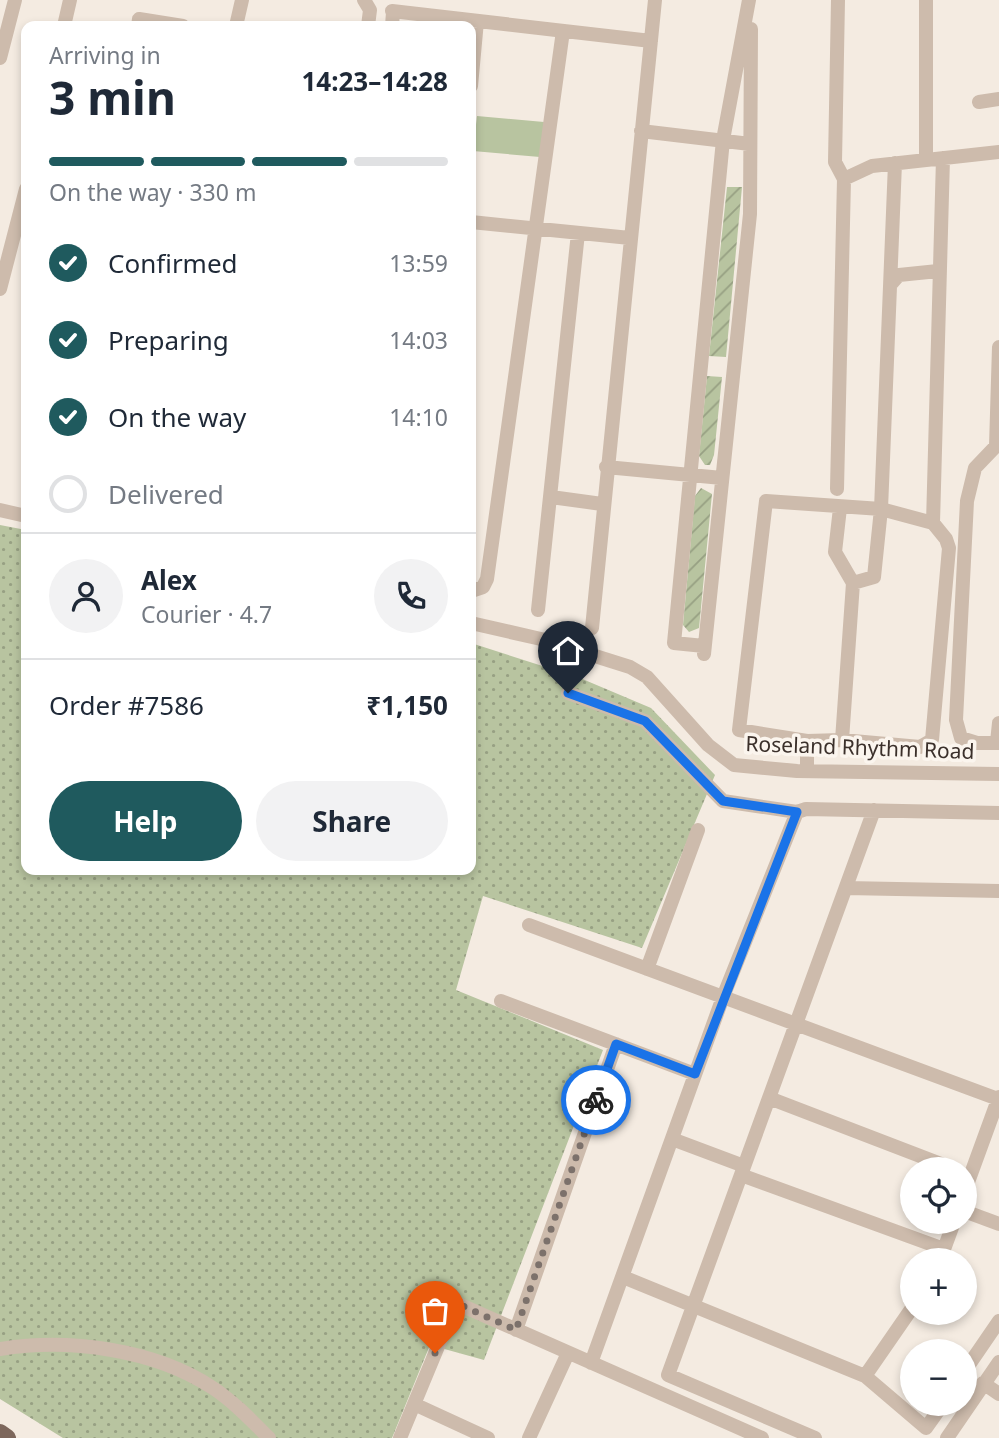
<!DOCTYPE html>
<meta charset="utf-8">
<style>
:root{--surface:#fff;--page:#f2f2f3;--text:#1f2937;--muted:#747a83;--line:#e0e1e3;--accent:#1f5a5e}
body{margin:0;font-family:"Noto Sans",sans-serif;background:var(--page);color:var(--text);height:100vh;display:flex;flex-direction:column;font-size:26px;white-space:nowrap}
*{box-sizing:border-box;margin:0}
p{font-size:23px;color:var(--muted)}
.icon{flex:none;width:38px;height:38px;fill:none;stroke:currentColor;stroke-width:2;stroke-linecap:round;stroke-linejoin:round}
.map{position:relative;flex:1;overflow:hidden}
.panel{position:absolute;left:21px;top:21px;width:455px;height:854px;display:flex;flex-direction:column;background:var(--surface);border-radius:14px;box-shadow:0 4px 10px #0003}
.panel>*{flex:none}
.controls{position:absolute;left:900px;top:1157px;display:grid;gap:14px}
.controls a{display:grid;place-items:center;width:77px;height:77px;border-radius:50%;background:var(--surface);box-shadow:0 4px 10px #0003;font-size:35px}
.pin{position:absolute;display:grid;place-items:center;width:60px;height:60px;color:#fff;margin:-72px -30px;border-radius:50% 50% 50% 0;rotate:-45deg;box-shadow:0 0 7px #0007}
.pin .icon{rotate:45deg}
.courier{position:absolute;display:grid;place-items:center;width:70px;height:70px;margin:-35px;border:5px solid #1a73e8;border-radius:50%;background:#fff;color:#222;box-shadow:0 2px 9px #0007}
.summary em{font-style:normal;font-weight:700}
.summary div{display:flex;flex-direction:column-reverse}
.summary{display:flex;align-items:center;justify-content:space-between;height:119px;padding:0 28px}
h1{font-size:46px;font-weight:700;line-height:52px}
.bar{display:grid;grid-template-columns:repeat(4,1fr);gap:10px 7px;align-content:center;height:84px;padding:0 28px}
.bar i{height:9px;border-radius:5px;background:var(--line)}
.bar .active{background:var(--accent)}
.bar p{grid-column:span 4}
.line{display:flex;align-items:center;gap:18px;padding:0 28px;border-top:2px solid var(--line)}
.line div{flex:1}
.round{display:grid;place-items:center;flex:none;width:74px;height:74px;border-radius:37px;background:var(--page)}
ol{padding:0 28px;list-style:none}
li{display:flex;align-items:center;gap:21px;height:77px}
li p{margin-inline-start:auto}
li .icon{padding:7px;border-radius:50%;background:var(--accent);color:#fff;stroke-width:4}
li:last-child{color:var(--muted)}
li i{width:38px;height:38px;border:4px solid var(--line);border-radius:50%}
.cta{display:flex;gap:14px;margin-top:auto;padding:14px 28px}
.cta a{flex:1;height:80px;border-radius:42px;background:var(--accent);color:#fff;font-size:28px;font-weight:700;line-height:80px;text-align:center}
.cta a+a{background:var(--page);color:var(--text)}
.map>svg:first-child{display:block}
</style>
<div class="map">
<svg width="999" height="1438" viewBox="0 0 999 1438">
<defs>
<pattern id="grass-dots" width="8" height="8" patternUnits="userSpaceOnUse" patternTransform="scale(1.75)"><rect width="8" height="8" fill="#b8c4a0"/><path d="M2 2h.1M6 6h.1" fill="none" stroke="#97a083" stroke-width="1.8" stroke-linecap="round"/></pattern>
<pattern id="garden-furrows" width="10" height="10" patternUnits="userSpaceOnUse" patternTransform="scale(1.75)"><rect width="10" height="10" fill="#b8c4a0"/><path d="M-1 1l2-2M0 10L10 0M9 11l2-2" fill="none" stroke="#97a083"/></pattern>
</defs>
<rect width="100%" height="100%" fill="#f4ebe1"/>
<path fill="url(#grass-dots)" d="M0 525 26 530V870H471V643L580 678 651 708 715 775 642 948 483 896 456 990 603 1050 484 1360 430 1345 392 1438H63L0 1399Z"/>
<path fill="#b8c4a0" d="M477 116 544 122 540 157 473 151Z"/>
<path fill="url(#garden-furrows)" d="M727 187H742L726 357 709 356Z
M707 376 722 377 714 455 710 465H705L699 456Z
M701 488 712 494 699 628 689 632 683 625 695 496Z"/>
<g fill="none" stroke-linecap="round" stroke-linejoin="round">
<path stroke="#cdbbac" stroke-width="14" d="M364 0 370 10 368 26
M392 11 651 41
M64 26 70 0
M138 26 139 19 183 26
M236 26 242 0
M392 26 393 12
M0 58 15 0
M471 86 477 21
M979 102 999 99
M641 131 750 144
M926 160V0
M895 163 881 509 766 501 739 730 807 741 842 740 920 747 932 740 949 548 946 539 933 523 943 158
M844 179 872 166 999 152
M471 222 630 238
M892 283 899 275 938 271
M0 289 26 189
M999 347 996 446 975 468 967 501 956 720 961 738 977 743H999
M606 467 722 478
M837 489 844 179 835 162 838 0
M551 497 602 504
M840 508 835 552 853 583
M0 510 26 516
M471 591 483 587 487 579 563 31
M538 610 578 233
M471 623 541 639 630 667 647 677 708 745 734 765 797 771 999 774
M592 628 655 0
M704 646 674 643 723 140 749 0
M704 654 750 214 751 29
M568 693 645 721 723 801 797 812
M842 740 853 583 874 577 881 509 933 523
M807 741V771
M997 742 999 723
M846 888 999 891
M529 925 998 1099
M647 969 698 830
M501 1001 695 1074
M769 1098 954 1169
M672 1139 744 1166
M741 1175 944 1249
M964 1193 999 1097
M964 1211 999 1224
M940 1260 954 1222
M623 1277 865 1376 926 1428 943 1404
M516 1330 616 1044
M0 1349C69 1338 154 1349 213 1388 234 1402 252 1421 269 1438
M591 1363 723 997 797 812 806 809 999 813
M964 1372 999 1321
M865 1376 912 1308
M983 1383 999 1394
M414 1404 488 1438
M400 1438 456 1303 762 1438
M529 1438 568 1353
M815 1438 668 1375 874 810
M947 1438 999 1362"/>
<path stroke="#7d675c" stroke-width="18" d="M0 1433 7 1438"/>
</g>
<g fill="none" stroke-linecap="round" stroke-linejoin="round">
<path stroke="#7c716b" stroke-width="7" stroke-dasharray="0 12.6" d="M435 1353 456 1303 516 1330 596 1100"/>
<path stroke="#1a73e8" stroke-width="9" d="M568 693 645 721 723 801 797 812 695 1074 616 1044 596 1100"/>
</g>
<g text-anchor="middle" stroke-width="7" stroke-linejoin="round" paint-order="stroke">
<g font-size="21" fill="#3b302b" stroke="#fbf5ee">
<text transform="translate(860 748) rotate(2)" y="7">Roseland Rhythm Road</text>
</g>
</g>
</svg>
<div class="controls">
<a><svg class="icon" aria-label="locate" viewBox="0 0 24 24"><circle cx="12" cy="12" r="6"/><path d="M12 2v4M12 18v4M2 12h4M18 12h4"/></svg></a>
<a>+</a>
<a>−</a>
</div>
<div class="pin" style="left:435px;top:1353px;background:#ea580c"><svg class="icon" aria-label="bag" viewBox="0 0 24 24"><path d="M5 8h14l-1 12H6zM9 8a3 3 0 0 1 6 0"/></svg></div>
<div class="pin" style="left:568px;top:693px;background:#1f2937"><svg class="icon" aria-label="home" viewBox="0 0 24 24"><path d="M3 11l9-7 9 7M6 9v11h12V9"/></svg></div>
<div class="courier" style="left:596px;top:1100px"><svg class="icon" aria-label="bike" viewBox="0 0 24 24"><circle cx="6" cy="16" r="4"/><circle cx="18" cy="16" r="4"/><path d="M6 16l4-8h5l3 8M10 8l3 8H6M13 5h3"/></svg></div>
<section class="panel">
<div class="summary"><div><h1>3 min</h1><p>Arriving in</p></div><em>14:23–14:28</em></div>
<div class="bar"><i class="active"></i><i class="active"></i><i class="active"></i><i></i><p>On the way · 330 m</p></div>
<ol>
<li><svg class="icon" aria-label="check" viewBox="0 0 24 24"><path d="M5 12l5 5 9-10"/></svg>Confirmed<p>13:59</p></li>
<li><svg class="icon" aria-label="check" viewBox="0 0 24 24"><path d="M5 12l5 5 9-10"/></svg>Preparing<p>14:03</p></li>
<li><svg class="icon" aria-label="check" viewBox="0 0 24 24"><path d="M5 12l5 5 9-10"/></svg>On the way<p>14:10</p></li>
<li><i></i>Delivered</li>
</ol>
<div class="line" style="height:126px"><a class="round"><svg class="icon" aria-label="person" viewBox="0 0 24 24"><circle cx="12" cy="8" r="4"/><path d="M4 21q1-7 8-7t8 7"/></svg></a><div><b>Alex</b><p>Courier · 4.7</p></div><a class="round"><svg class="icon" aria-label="phone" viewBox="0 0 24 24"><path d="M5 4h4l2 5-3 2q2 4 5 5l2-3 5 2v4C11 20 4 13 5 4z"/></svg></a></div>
<div class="line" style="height:91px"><div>Order #7586</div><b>₹1,150</b></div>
<div class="cta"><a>Help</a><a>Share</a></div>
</section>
</div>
